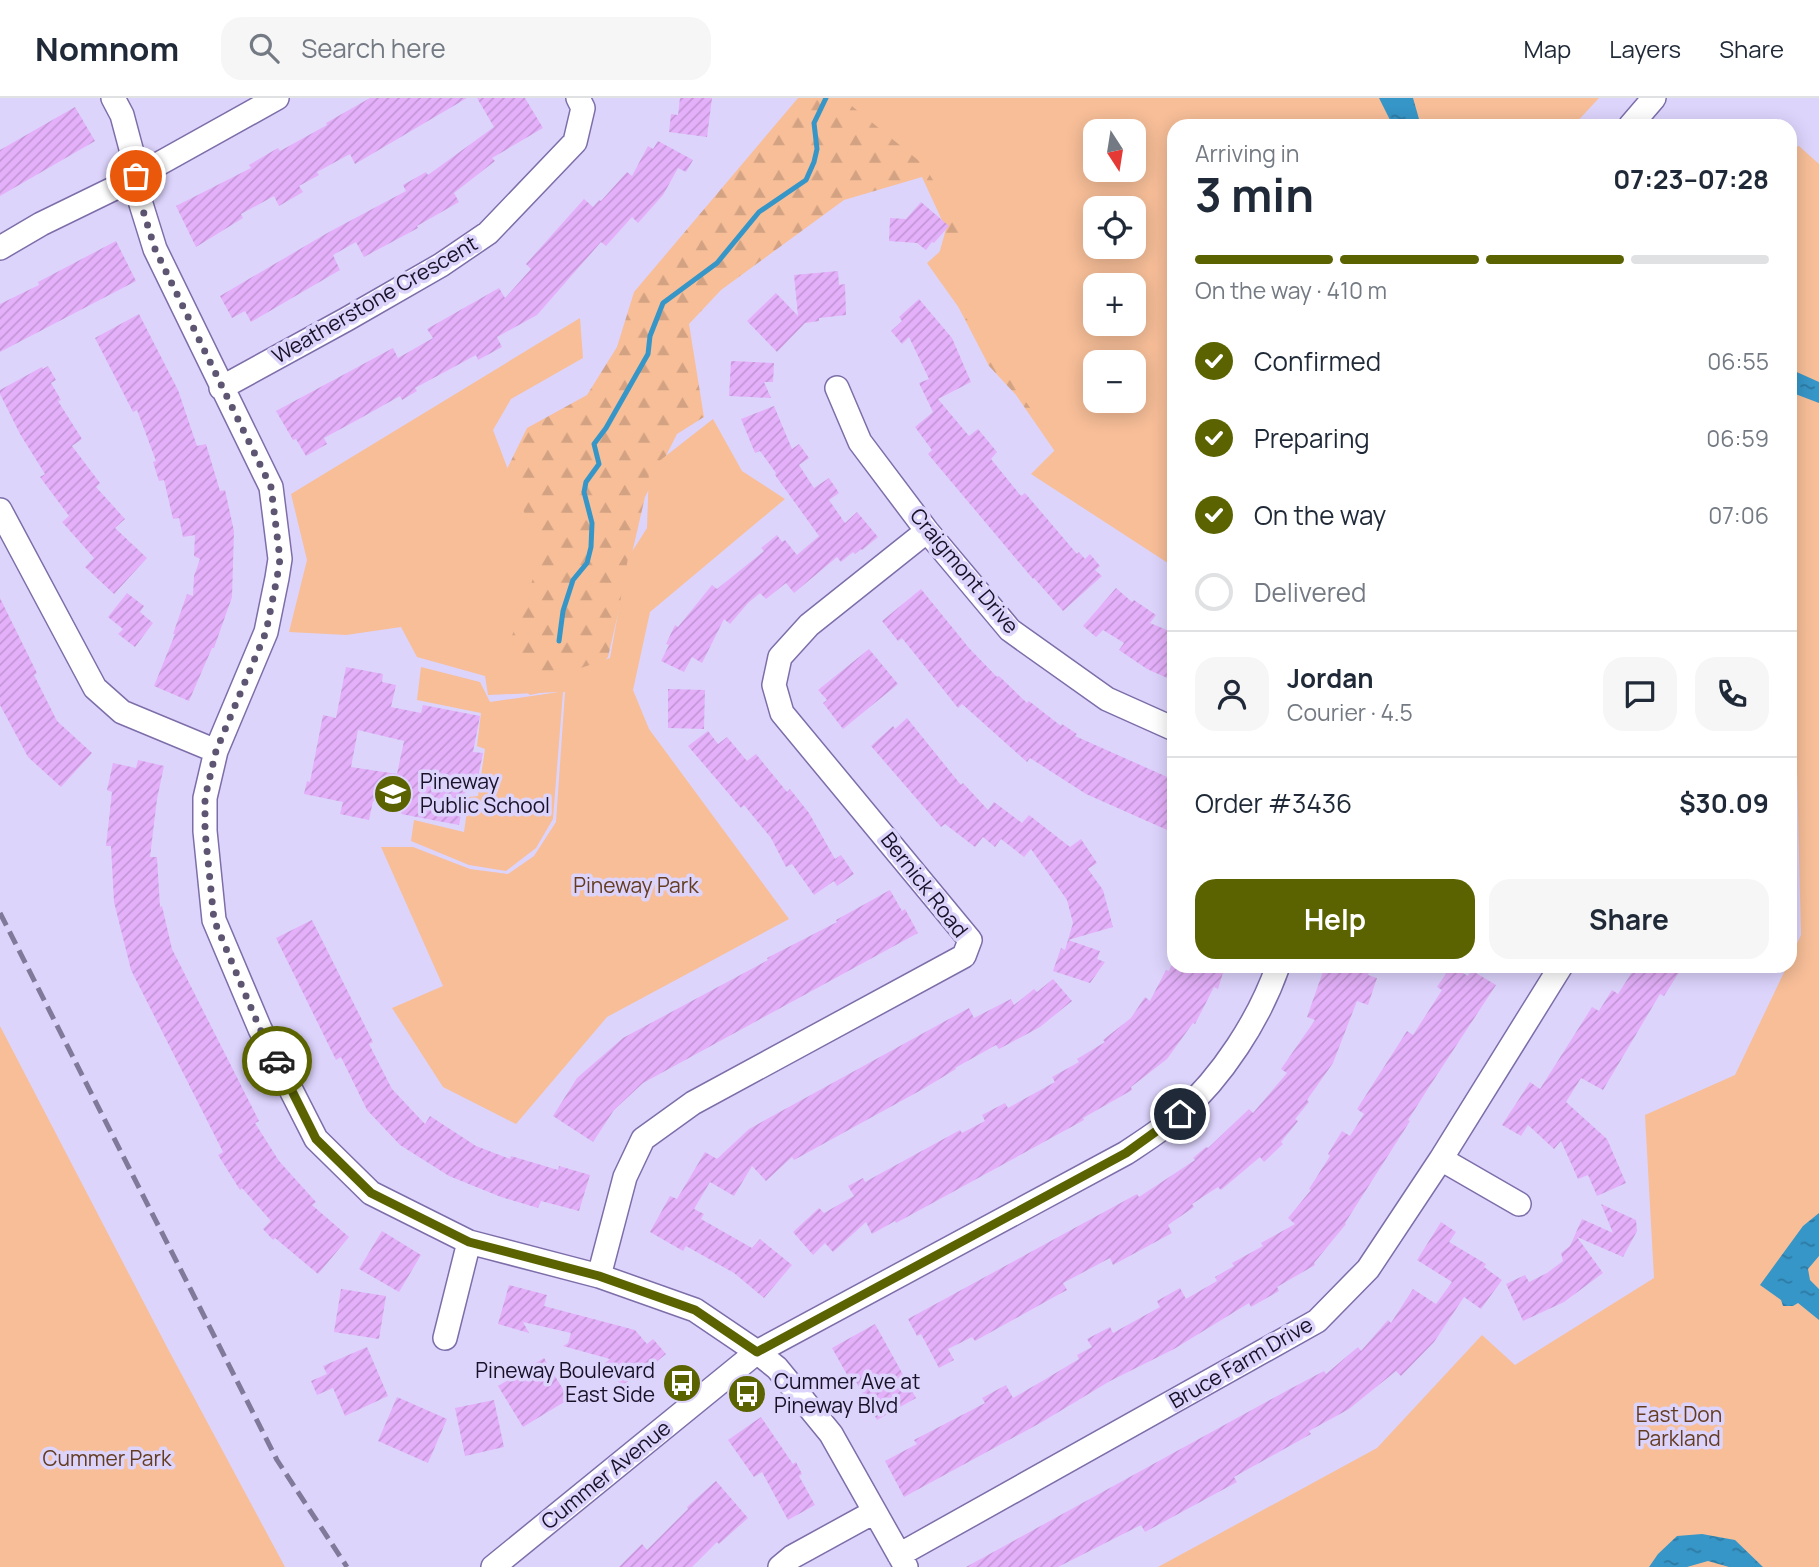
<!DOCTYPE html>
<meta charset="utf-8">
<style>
:root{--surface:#fff;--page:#f6f6f7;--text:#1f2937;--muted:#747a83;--line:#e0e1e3;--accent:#5a6300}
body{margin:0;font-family:Manrope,sans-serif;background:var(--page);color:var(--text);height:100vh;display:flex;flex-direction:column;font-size:26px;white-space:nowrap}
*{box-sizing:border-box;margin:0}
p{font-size:23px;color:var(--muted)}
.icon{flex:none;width:38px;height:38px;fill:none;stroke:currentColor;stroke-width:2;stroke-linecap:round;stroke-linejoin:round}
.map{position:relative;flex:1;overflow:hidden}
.panel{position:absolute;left:1167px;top:21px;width:630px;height:854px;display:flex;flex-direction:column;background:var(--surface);border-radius:21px;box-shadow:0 4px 18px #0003}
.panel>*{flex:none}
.needle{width:46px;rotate:168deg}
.fabs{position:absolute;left:1083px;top:21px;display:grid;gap:14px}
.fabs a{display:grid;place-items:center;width:63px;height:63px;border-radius:14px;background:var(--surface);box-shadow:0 4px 18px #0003;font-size:35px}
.pin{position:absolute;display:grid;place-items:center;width:60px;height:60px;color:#fff;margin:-30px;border:4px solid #fff;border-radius:50%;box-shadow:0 2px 7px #0007}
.courier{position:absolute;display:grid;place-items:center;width:70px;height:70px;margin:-35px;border:5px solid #5a6300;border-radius:50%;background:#fff;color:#222;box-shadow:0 2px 9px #0007}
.head em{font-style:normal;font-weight:700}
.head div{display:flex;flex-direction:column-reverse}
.head{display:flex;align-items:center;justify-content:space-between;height:119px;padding:0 28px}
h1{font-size:46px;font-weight:700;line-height:52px}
.bar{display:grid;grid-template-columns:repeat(4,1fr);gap:10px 7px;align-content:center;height:84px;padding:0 28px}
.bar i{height:9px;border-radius:5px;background:var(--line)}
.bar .current{background:var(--accent)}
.bar p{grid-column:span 4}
.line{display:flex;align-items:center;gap:18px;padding:0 28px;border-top:2px solid var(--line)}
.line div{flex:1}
.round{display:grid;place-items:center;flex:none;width:74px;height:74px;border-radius:21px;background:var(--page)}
ol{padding:0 28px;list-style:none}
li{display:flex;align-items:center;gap:21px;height:77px}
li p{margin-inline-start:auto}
li .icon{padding:7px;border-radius:50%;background:var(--accent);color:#fff;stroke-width:4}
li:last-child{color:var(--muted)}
li i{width:38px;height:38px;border:4px solid var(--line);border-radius:50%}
.cta{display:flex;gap:14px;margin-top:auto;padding:14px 28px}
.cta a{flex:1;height:80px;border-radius:21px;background:var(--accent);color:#fff;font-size:28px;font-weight:700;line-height:80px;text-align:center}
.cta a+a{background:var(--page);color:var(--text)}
header{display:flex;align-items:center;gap:42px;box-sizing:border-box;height:98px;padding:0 35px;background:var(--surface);border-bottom:2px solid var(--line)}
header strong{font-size:33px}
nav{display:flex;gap:38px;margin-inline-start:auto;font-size:24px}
.search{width:490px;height:63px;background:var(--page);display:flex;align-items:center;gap:18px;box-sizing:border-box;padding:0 24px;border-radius:21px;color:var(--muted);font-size:26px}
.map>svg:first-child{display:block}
</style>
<header>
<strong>Nomnom</strong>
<div class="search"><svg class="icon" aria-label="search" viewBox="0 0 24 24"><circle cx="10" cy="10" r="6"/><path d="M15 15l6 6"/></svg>Search here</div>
<nav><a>Map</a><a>Layers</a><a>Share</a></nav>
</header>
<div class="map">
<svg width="1819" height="1469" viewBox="0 0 1819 1469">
<defs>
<pattern id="forest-firs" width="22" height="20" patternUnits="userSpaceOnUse" patternTransform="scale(1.75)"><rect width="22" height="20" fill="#f7be98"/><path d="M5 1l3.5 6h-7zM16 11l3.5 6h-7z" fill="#d3a283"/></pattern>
<pattern id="water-ripples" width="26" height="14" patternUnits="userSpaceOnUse" patternTransform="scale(1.75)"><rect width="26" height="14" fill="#3696c7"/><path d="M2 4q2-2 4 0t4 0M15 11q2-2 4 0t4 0" fill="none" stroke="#2d79a2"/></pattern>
<pattern id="building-hatch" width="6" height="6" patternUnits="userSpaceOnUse" patternTransform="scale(1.75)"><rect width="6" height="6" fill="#e4b0fa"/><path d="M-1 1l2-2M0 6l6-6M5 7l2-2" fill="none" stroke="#c396d6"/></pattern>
</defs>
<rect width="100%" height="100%" fill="#ddd4fc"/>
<path fill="url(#forest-firs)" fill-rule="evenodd" d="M798 0H1302L1174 28V456L1087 400 1016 297 989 268 946 185 934 174 946 131 922 79 844 102 721 192 689 226 704 319 677 336 645 399 608 559 584 586 530 597 488 559 507 371 527 330 587 297 617 249 634 194ZM1096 33H1134V72H1096ZM1096 110H1134V149H1096ZM1096 187H1134V226H1096ZM1096 264H1134V303H1096Z"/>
<path fill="#f7be98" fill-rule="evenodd" d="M842 0H1599L1573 28H1174V469L1031 376 1058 349 927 165 963 133 924 67ZM1096 33H1134V72H1096ZM1096 110H1134V149H1096ZM1096 187H1134V226H1096ZM1096 264H1134V303H1096Z
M1799 48 1819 66V1469H1158L1377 1350 1482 1237 1515 1267 1654 1180 1645 1017 1735 977 1787 868H1790V861L1801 837 1796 632 1790 628V51Z
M580 220 583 260 511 301 493 332 541 459 509 546 519 572 569 574 610 560 628 460 647 430 649 371 713 321 742 373 785 401 650 514 633 592 649 631 789 821 607 919 516 1026 443 989 392 910 443 888 381 749H413L470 771 508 776 534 758 556 724 565 594H563L553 721 536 750 506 773 469 767 411 743 414 722 464 734 469 699 478 698 485 651 477 648 481 615 417 602 421 569 480 584 490 604 559 594 488 597 485 578 417 559 401 529 346 537 289 534 307 462 291 396Z
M0 928 168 1251 285 1469H0Z"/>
<path fill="url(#water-ripples)" d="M1379 0H1413L1421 28H1393Z
M1790 271 1819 284V305L1790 294Z
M1819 1115V1158L1808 1171 1810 1182 1819 1191V1222L1798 1205 1793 1208H1783L1781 1202 1760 1187 1803 1128Z
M1702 1436 1735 1442 1763 1469H1729L1708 1463 1687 1469H1649L1658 1456 1677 1438Z"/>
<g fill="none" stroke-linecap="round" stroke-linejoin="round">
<path stroke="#3696c7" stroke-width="5" d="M559 543 563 513 573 482 587 465 591 449 592 425 584 394 586 384 599 366 594 346 606 330 648 256 650 238 663 205 717 165 759 114 806 82 814 64 817 51 814 25 826 0"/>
</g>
<path fill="url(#building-hatch)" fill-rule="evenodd" d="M370 0H467L355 66 350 56 317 74 319 77 299 88 303 94 279 108 274 98 241 116 243 120 196 149 176 108 251 70 249 67 278 50 280 53 327 27 326 25Z
M477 0H525L543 30 492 60 495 63 454 95 459 104 417 128 418 130 364 159 356 144 333 157 340 172 251 224 245 213 232 220 220 198 329 134 406 93 403 87 426 74 428 77 494 29Z
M680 0H712L707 39 669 34 671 16 678 17Z
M75 9 95 43 0 98V52Z
M658 43 693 62 686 74 678 70 663 97 638 125 632 119 606 148 601 144 537 217 497 239 502 249 478 262 476 257 415 290 417 293 402 302 400 298 359 321 324 340 327 346 306 358 296 341 293 342 276 313 393 250 398 260 433 240 427 231 499 190 505 200 531 171 526 166 584 101 593 109 599 102 601 103 627 74 632 78 648 48 653 51Z
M921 104 949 128 934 145 932 144 926 152 917 145 889 143 890 120 906 121Z
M116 143 136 183 0 254V206L39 187 38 184Z
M838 173 839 187 845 186 846 217 819 220V223L805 225 777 254 747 223 776 195 798 218 794 177Z
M919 201 952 240 971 284 938 301 969 338 978 331 997 354 991 361 1021 398 1025 395 1077 456 1079 454 1085 461 1090 456 1100 468 1095 472 1102 478 1063 513 1034 480 1033 481 928 356 932 352 915 329 933 314 919 285 929 281 909 239 902 246 891 233 902 223 899 219Z
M139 216 178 292 197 348 206 346 220 393 225 392 234 433 232 499 214 550H212L189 603 154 588 175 536H173L187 496 193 498 194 478 200 461 194 458 195 437 183 439 179 420 173 421 164 382 159 383 153 364 156 363 137 312 133 314 95 240Z
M731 263 774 265 773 284H764L771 300 729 298Z
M48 268 56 282 51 285 61 302 58 303 82 341 72 348 100 385 96 389 125 421 115 430 147 460 114 496 85 469 94 460 62 424 69 418 40 379 45 376 20 336 0 296V292L42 269 43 271Z
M774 308 792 351 799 346 809 360 799 367 814 390 829 380 839 395 829 402 845 425 857 414 878 439 862 452 861 451 855 456 853 454 841 464 837 459 794 495 786 485 766 501 760 495 748 505 730 526 724 521 702 565 692 559 684 574 661 563 669 547 666 546 675 527 678 529 712 487 717 491 764 453 761 450 777 437 782 444 785 442 797 457 819 438 775 377 776 375 760 353 755 355 741 321Z
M1116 490 1132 504 1134 502 1156 517 1150 525 1174 535V583L1147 571 1119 552 1124 545 1103 532 1096 539 1083 528Z
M921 491 969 550 997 579 999 578 1027 605 1029 603 1061 628 1062 626 1077 636 1075 638 1174 682V735L1086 696 1030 660 1027 664 962 606 958 610 902 540 898 543 882 523Z
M127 495 144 508 140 514 153 525 135 549 118 536 123 531 108 519Z
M0 500 37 575 34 577 57 623 92 655 61 689 28 659 0 607Z
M869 551 898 586 843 631 823 605 827 602 818 592Z
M346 569 383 576 382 584 396 587 391 609 421 615 423 607 480 618 473 654 483 655 475 694 466 692 459 727 401 716 403 709 373 703 369 722 340 716 343 704 304 696 307 683 310 684 323 617 336 620ZM358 632 404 643 397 676 351 669Z
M668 591 705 592 704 631 668 630Z
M907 620 961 687 963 685 988 712 994 704 1022 725 1029 717 1070 749 1081 741 1097 765 1088 771 1103 792 1113 829 1068 842 1073 825 1067 802 1031 751 1024 759 1001 741 995 749 983 739 975 749 945 726 941 729 871 648 893 628 895 631Z
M708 633 718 646 727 639 747 663 756 656 787 694 790 691 809 715 835 761 841 757 854 776 837 788 834 783 814 797 792 766 786 769 771 740 744 707 741 710 688 648Z
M138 662 164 668 157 701 150 759H157L160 809 162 808 172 851 259 1023 255 1025 279 1063 316 1104 312 1107 349 1139 318 1176 275 1140 273 1142 263 1131 271 1123 242 1090 240 1092 218 1057 223 1054 131 872 114 804 111 748H106L112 694 107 692 113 665 136 670Z
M890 792 902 813 905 811 918 835 643 985 614 1012 593 1044 553 1018 577 980 623 940 768 862 767 860 837 824 836 822Z
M312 822 373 944 369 946 392 991 425 1026 430 1018 476 1048 510 1061 511 1058 558 1072 559 1068 590 1077 579 1113 541 1103 538 1110 501 1099 449 1078 400 1047 367 1012 341 959 336 962 276 840Z
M1068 842 1100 853 1097 861 1105 864 1090 885 1053 873 1061 850 1065 852Z
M1171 868H1225L1218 891 1214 889 1195 926 1193 925 1167 961 1131 989 1132 992 1083 1020 1084 1022 896 1125 895 1123 872 1136 866 1124 833 1154 825 1145 813 1157 793 1134 819 1110 824 1115 854 1098 848 1088 863 1080 865 1084 960 1032 962 1035 985 1023 982 1017 1005 1005 1008 1010 1055 984 1052 979 1079 964 1077 961 1105 944 1103 942 1131 920 1145 899 1150 903 1166 872 1169 873Z
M1325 868H1371L1368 877 1377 880 1368 907 1357 903 1333 965 1307 1002 1309 1004 1295 1021 1298 1023 1281 1044 1283 1046 1264 1064 1260 1059 1221 1092 1218 1089 1192 1106 1194 1109 1168 1127 1172 1135 1113 1167 1110 1160 1063 1185 1067 1192 1054 1199 975 1243 972 1239 948 1251 954 1262 939 1270 921 1236 917 1238 908 1221 1137 1096 1139 1099 1195 1062 1193 1060 1206 1049 1208 1050 1249 1011 1253 1015 1287 975 1281 971 1315 922 1307 919Z
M1451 868 1468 878 1471 872 1496 887 1429 989 1408 1022 1410 1023 1345 1125 1346 1126 1314 1165 1315 1167 1277 1189 1279 1193 1251 1209 1249 1205 1174 1251 1110 1283 1042 1324 904 1399 885 1363 917 1346 914 1342 985 1305 982 1300 1006 1287 1013 1300 1044 1282 1079 1261 1077 1257 1092 1249 1087 1241 1110 1229 1113 1235 1160 1209 1157 1203 1180 1190 1186 1201 1217 1183 1215 1179 1234 1168 1232 1165 1263 1148 1261 1145 1295 1126 1288 1120 1311 1092 1309 1091 1330 1058 1328 1056 1342 1033 1350 1038 1364 1016 1357 1011 1407 933 1413 937 1442 892 1437 889Z
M1636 868H1683L1664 898 1660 896 1603 992 1581 980 1566 1004 1607 1041 1626 1085 1597 1098 1588 1077 1578 1081 1561 1043 1554 1051 1528 1027 1521 1038 1502 1027 1530 984 1540 991 1592 909 1599 913 1612 892 1618 896Z
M1053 881 1072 903 1040 929 999 951 996 947 955 970 956 971 923 991 794 1062 792 1059 766 1083 752 1068 734 1098 710 1084 694 1111 704 1116 701 1121 752 1150 760 1141 792 1167 764 1200 734 1175 686 1148 683 1153 650 1134 670 1098 677 1101 705 1054 717 1061 749 1031 969 910 974 920 1011 901 1014 907 1034 891 1037 894Z
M1601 1106 1636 1122 1637 1133 1623 1159 1577 1139 1603 1175 1564 1204 1523 1223 1506 1186 1525 1177 1529 1184 1547 1175 1563 1163 1561 1155 1570 1148 1582 1121 1613 1135Z
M1441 1124 1456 1134 1449 1144 1486 1166 1484 1169 1502 1182 1481 1211 1464 1199 1434 1244 1401 1278 1396 1273 1349 1311 1309 1333 1311 1336 1234 1379 1237 1384 1145 1434 1141 1427 1058 1469H966L1288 1292 1324 1273 1326 1276 1358 1249 1361 1253 1388 1222 1391 1225 1413 1191 1436 1206 1452 1184 1417 1162Z
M382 1133 421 1157 399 1194 359 1171Z
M509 1187 547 1197 544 1208 635 1232 647 1246 653 1241 666 1256 643 1275 641 1273 622 1288 614 1278 608 1283 598 1271 610 1261 563 1248 568 1245 571 1235 523 1224 529 1235 498 1226Z
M341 1191 386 1198 379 1241 334 1234Z
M875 1226 916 1300 877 1322 854 1280 850 1282 832 1250Z
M367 1249 388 1298 345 1318 333 1290 317 1297 311 1283 327 1276 323 1268Z
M544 1260 569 1301 523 1329 498 1288Z
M397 1299 447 1321 428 1365 378 1343Z
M494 1302 504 1349 465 1358 455 1310Z
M761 1319 793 1366 796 1364 802 1376 799 1378 815 1407 788 1422 762 1374 754 1379 728 1342Z
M716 1383 748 1420 719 1446 717 1444 692 1469H619L642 1446 647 1452 688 1411 687 1409Z"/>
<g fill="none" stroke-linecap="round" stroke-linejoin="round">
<defs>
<path id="minor" d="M113 0 122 17 134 62 141 106 155 151 271 389 280 461 277 480 266 534 216 653 205 700V733L214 822 260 931 316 1041 371 1095 469 1144 599 1178 695 1212 757 1254 777 1270 831 1336 906 1469
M1630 28 1654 0
M0 150 41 126 119 88 277 0
M221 290 347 221 441 167 488 135 575 44 583 10 578 0
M837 290 860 344 927 433 1010 532 1107 601 1174 631
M0 412 95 590 122 614 216 653
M1441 1061 1519 1106
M599 1178 625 1079 643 1041 693 1005 964 858 970 842 782 615 774 587 780 559 809 527 927 433
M445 1240 469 1144
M899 1457 1317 1223 1368 1171 1441 1061 1561 868
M493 1469 757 1254 1126 1055C1144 1043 1163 1031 1179 1017 1222 979 1259 922 1278 868
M780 1469 792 1459 874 1414"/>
</defs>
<use href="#minor" stroke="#7d6ea9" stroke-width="26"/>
<use href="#minor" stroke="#fff" stroke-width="23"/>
<path stroke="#817999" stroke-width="5" stroke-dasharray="14 7" stroke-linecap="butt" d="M0 815 277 1362 347 1469"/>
</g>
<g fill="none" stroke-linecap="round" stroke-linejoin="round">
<path stroke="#5d5572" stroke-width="7" stroke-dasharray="0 12.6" d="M136 78 141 106 155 151 271 389 280 461 277 480 266 534 216 653 205 700V733L214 822 260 931 277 963"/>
<path stroke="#5a6300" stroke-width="9" d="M277 963 316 1041 371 1095 469 1144 599 1178 695 1212 757 1254 1126 1055 1180 1016"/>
</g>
<defs>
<symbol id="school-disc" viewBox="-11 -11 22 22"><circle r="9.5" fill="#5a6300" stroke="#ddd4fc"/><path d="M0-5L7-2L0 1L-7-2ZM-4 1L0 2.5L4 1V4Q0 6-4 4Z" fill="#fff"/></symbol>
<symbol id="bus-disc" viewBox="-11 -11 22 22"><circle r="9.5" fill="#5a6300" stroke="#ddd4fc"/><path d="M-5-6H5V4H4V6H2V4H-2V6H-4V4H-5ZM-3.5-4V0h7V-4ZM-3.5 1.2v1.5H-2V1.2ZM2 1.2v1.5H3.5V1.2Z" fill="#fff"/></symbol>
</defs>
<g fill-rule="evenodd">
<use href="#school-disc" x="371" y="674" width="44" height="44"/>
<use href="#bus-disc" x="660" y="1263" width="44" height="44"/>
<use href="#bus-disc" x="725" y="1274" width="44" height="44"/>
</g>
<g text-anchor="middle" stroke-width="7" stroke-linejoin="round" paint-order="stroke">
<g font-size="21" fill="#181128" stroke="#ddd4fc">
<text transform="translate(375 202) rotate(-30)" y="7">Weatherstone Crescent</text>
<text transform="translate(964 473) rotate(50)" y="7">Craigmont Drive</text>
<text transform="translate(924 787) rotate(52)" y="7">Bernick Road</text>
<text transform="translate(1241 1265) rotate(-30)" y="7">Bruce Farm Drive</text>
<text transform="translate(606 1377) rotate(-39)" y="7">Cummer Avenue</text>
</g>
<g font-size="21" fill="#181128" stroke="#ddd4fc" text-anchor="start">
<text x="420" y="691">Pineway<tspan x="420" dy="24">Public School</tspan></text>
<text x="655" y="1280" text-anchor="end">Pineway Boulevard<tspan x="655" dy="24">East Side</tspan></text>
<text x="774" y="1291">Cummer Ave at<tspan x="774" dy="24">Pineway Blvd</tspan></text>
</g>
<g font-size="21" fill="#643d21" stroke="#ddd4fc">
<text x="636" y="795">Pineway Park</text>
<text x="1679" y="1324">East Don<tspan x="1679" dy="24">Parkland</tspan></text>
<text x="107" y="1368">Cummer Park</text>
</g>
</g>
</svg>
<div class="fabs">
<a><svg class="needle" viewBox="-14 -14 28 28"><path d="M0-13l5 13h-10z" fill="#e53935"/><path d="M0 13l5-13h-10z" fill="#747a83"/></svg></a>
<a><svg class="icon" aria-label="locate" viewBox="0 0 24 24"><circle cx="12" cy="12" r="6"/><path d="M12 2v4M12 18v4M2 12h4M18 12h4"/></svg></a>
<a>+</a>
<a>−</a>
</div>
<div class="pin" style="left:136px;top:78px;background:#ea580c"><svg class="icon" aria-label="bag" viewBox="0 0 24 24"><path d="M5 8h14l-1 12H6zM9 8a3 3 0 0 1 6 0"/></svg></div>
<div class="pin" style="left:1180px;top:1016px;background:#1f2937"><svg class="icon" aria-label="home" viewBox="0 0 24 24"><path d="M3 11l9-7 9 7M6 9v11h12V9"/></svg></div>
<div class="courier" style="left:277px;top:963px"><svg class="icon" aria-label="car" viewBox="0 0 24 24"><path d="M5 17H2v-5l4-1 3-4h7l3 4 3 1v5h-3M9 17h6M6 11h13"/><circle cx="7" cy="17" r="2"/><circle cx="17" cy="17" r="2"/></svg></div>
<section class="panel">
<div class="head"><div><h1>3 min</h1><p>Arriving in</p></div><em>07:23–07:28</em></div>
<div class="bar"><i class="current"></i><i class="current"></i><i class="current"></i><i></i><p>On the way · 410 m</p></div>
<ol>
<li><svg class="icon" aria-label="check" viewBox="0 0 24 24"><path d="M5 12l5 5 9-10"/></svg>Confirmed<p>06:55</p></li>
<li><svg class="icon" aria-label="check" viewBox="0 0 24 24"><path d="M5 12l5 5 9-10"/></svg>Preparing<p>06:59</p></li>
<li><svg class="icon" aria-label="check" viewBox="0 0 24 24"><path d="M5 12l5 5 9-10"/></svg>On the way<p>07:06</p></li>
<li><i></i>Delivered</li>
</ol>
<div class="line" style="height:126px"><a class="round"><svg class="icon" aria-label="person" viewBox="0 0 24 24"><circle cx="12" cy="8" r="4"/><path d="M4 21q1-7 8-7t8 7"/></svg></a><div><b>Jordan</b><p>Courier · 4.5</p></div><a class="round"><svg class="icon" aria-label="chat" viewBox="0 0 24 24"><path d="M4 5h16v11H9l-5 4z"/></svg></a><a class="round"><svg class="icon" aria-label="phone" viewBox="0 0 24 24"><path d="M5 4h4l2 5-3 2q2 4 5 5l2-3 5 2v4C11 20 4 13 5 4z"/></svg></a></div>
<div class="line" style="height:91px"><div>Order #3436</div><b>$30.09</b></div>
<div class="cta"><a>Help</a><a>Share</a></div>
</section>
</div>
